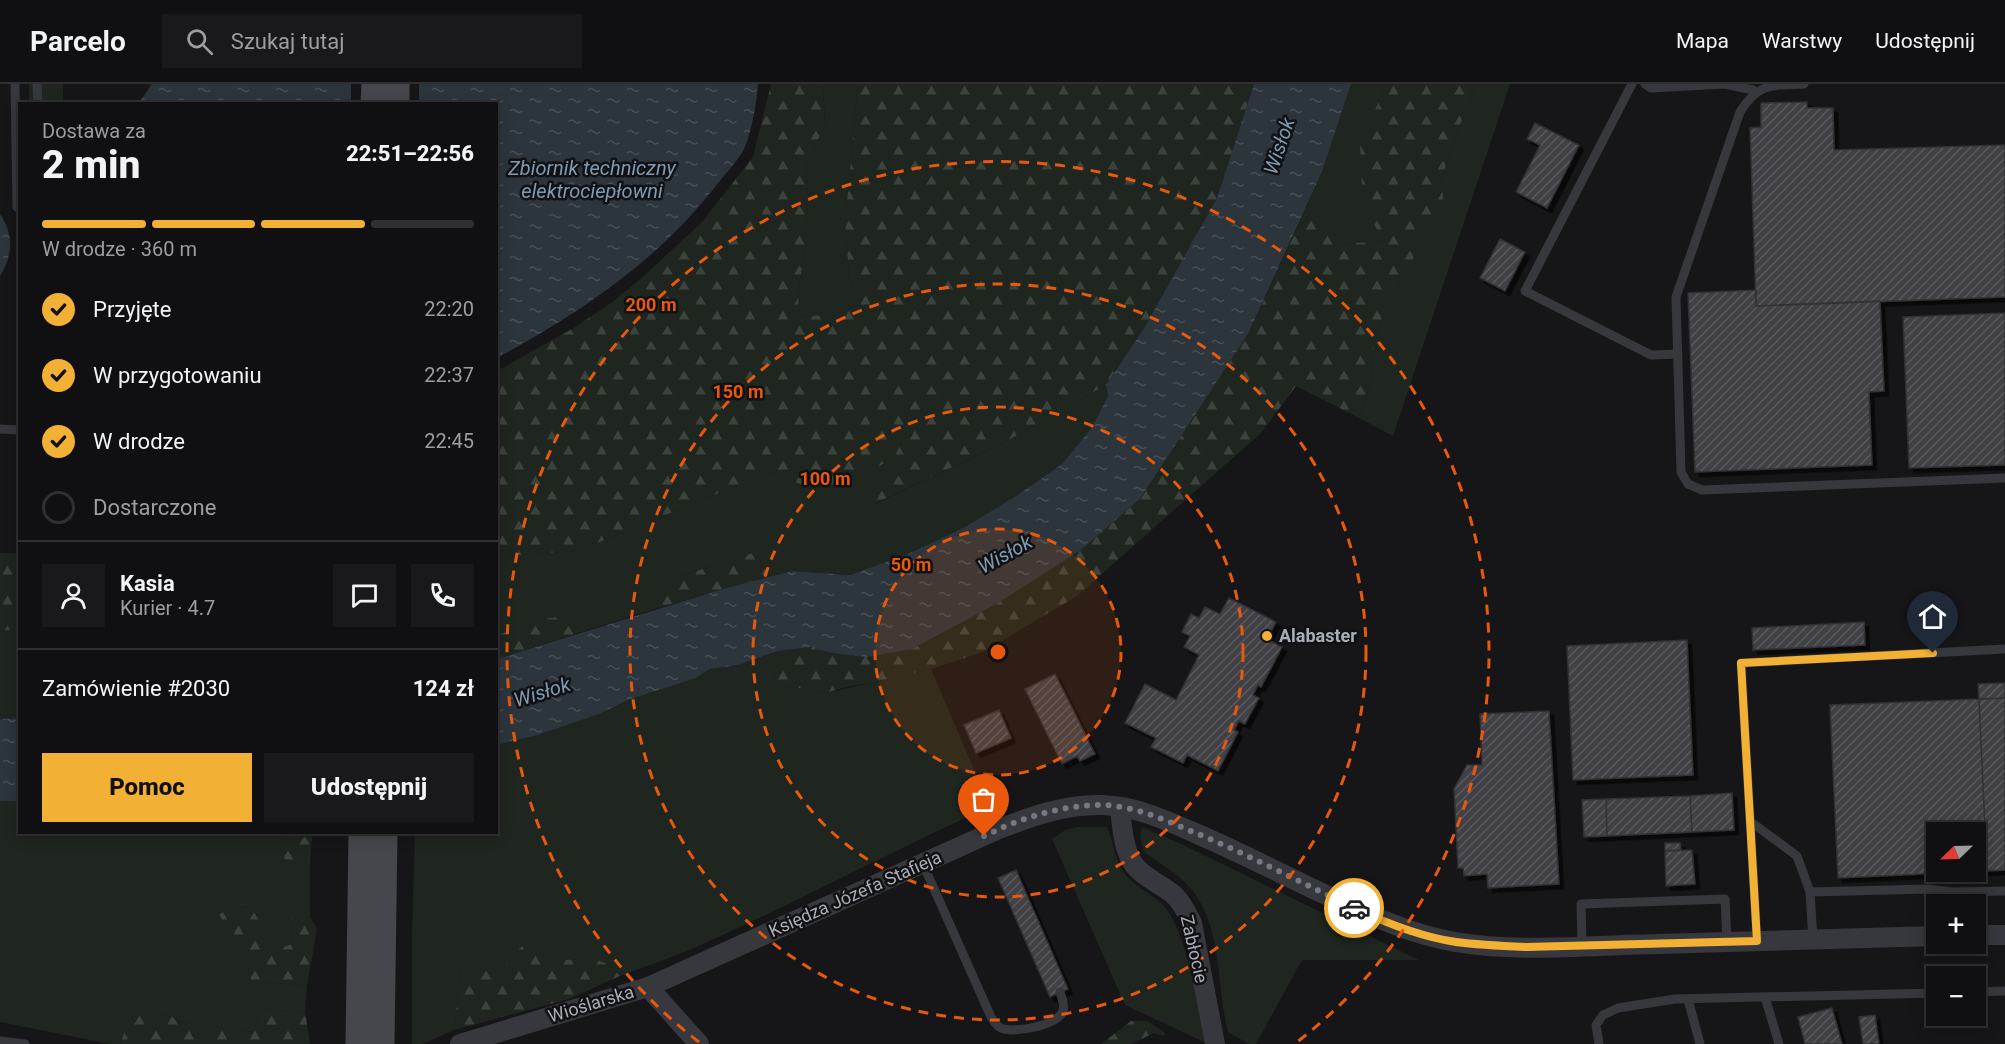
<!DOCTYPE html>
<html lang="pl">
<meta charset="utf-8">
<style>
:root{--surface:#101012;--page:#19191b;--text:#f1f3f6;--muted:#9c9d9f;--line:#303032;--accent:#f2b134}
body{margin:0;font-family:Roboto,sans-serif;background:var(--page);color:var(--text);height:100vh;display:flex;flex-direction:column;font-size:22px;white-space:nowrap}
*{box-sizing:border-box;margin:0}
p{font-size:20px;color:var(--muted)}
.icon{flex:none;width:33px;height:33px;fill:none;stroke:currentColor;stroke-width:2;stroke-linecap:round;stroke-linejoin:round}
.map{position:relative;flex:1;overflow:hidden}
.details{position:absolute;left:18px;top:18px;width:480px;height:732px;display:flex;flex-direction:column;background:var(--surface);border-radius:0px;box-shadow:0 3px 15px #0003,0 0 0 2px var(--line)}
.details>*{flex:none}
.needle{width:39px;rotate:247deg}
.buttons{position:absolute;left:1926px;top:738px;display:grid;gap:12px}
.buttons a{display:grid;place-items:center;width:60px;height:60px;border-radius:0px;background:var(--surface);box-shadow:0 3px 15px #0003,0 0 0 2px var(--line);font-size:30px}
.pin{position:absolute;display:grid;place-items:center;width:51px;height:51px;color:#fff;margin:-62px -26px;border-radius:50% 50% 50% 0;rotate:-45deg;box-shadow:0 0 6px #0007}
.pin .icon{rotate:45deg}
.courier{position:absolute;display:grid;place-items:center;width:60px;height:60px;margin:-30px;border:4px solid #f2b134;border-radius:50%;background:#fff;color:#222;box-shadow:0 2px 8px #0007}
.overview em{font-style:normal;font-weight:800}
.overview div{display:flex;flex-direction:column-reverse}
.overview{display:flex;align-items:center;justify-content:space-between;height:102px;padding:0 24px}
h1{font-size:39px;font-weight:800;line-height:45px}
.bar{display:grid;grid-template-columns:repeat(4,1fr);gap:9px 6px;align-content:center;height:72px;padding:0 24px}
.bar i{height:8px;border-radius:4px;background:var(--line)}
.bar .on{background:var(--accent)}
.bar p{grid-column:span 4}
.line{display:flex;align-items:center;gap:15px;padding:0 24px;border-top:2px solid var(--line)}
.line div{flex:1}
.round{display:grid;place-items:center;flex:none;width:63px;height:63px;border-radius:0px;background:var(--page)}
ol{padding:0 24px;list-style:none}
li{display:flex;align-items:center;gap:18px;height:66px}
li p{margin-inline-start:auto}
li .icon{padding:6px;border-radius:50%;background:var(--accent);color:#111;stroke-width:4}
li:last-child{color:var(--muted)}
li i{width:33px;height:33px;border:3px solid var(--line);border-radius:50%}
.action{display:flex;gap:12px;margin-top:auto;padding:12px 24px}
.action a{flex:1;height:69px;border-radius:0px;background:var(--accent);color:#111;font-size:24px;font-weight:800;line-height:69px;text-align:center}
.action a+a{background:var(--page);color:var(--text)}
header{display:flex;align-items:center;gap:36px;box-sizing:border-box;height:84px;padding:0 30px;background:var(--surface);border-bottom:2px solid var(--line)}
header strong{font-size:28px}
nav{display:flex;gap:33px;margin-inline-start:auto;font-size:21px}
.search{width:420px;height:54px;background:var(--page);display:flex;align-items:center;gap:15px;box-sizing:border-box;padding:0 21px;border-radius:0px;color:var(--muted);font-size:22px}
.map>svg:first-child{display:block}
</style>
<header>
<strong>Parcelo</strong>
<div class="search"><svg class="icon" aria-label="search" viewBox="0 0 24 24"><circle cx="10" cy="10" r="6"/><path d="M15 15l6 6"/></svg>Szukaj tutaj</div>
<nav><a>Mapa</a><a>Warstwy</a><a>Udostępnij</a></nav>
</header>
<div class="map">
<svg width="2005" height="960" viewBox="0 0 2005 960">
<defs>
<pattern id="forest-firs" width="22" height="20" patternUnits="userSpaceOnUse" patternTransform="scale(1.5)"><rect width="22" height="20" fill="#1e261f"/><path d="M5 1l3.5 6h-7zM16 11l3.5 6h-7z" fill="#3c433d"/></pattern>
<pattern id="water-ripples" width="26" height="14" patternUnits="userSpaceOnUse" patternTransform="scale(1.5)"><rect width="26" height="14" fill="#2c353c"/><path d="M2 4q2-2 4 0t4 0M15 11q2-2 4 0t4 0" fill="none" stroke="#485056"/></pattern>
<pattern id="building-hatch" width="6" height="6" patternUnits="userSpaceOnUse" patternTransform="scale(1.5)"><rect width="6" height="6" fill="#404145"/><path d="M-1 1l2-2M0 6l6-6M5 7l2-2" fill="none" stroke="#595a5e"/></pattern>
<filter id="shadow"><feDropShadow dx="4.5" dy="4.5" stdDeviation="0" flood-color="#0009"/></filter>
</defs>
<rect width="100%" height="100%" fill="#161618"/>
<path fill="#1e261f" d="M29 0H63V19H29Z
M823 0H858L845 138 849 193 861 221 824 231 799 233 798 207 807 155 806 81 825 41Z
M1351 0H1386L1360 62 1386 157 1343 160 1313 126 1292 155 1322 88Z
M1477 0H1510L1393 352 1359 334 1371 299 1374 255 1387 222 1416 169 1428 133 1444 120 1441 95 1460 41Z
M1106 301 1108 312 1091 346 1062 380 1016 412 965 443 910 469 850 491 793 487 770 493 753 469 681 492 652 526 575 550 561 533 501 550 497 559V478L504 472 578 467 770 388 817 407 904 351 875 420 1003 359Z
M19 545V634L0 635V547Z
M778 567 770 577 778 600 826 609 931 585 990 723C888 768 791 822 689 866 666 876 643 883 620 892 605 870 580 874 557 877L526 857 504 883H461L454 946 423 960H412V851L415 749 496 748 497 661 538 651 599 630 628 616 696 594 710 585 738 581Z
M0 717H19L20 748 312 749V752L286 756V777H310V833L292 836 291 860 276 866 252 897 307 902 305 928 261 925 253 948 188 939 153 926 129 935 120 960H110L0 938Z
M1077 743H1107C1114 758 1115 778 1125 790 1138 806 1160 813 1170 830 1191 869 1196 916 1206 959L1125 921 1052 755 1065 746Z
M1142 743 1179 759 1419 876H1302L1256 960H1249L1228 948C1216 902 1223 843 1191 805 1179 790 1158 779 1143 767L1140 752Z"/>
<path fill="url(#forest-firs)" d="M771 0H823L825 41 806 81 807 155 798 207 799 233 824 231 861 221 849 193 845 138 858 0H1254L1217 114 1143 246 1106 301 1003 359 874 420 903 354 884 379 853 400 817 407 770 388 578 467 504 472 497 478V287L572 245 611 219 645 191 702 138 753 73Z
M1386 0H1477L1460 41 1441 95 1444 120 1428 133 1416 169 1387 222 1374 255 1371 299 1359 334 1296 302 1261 349 1077 512 983 568 931 585 875 598 846 603 826 609 778 600 770 577 778 567 811 563 832 569 912 565 998 519 1081 466 1140 415 1248 250 1292 155 1313 126 1343 160 1385 157 1363 124 1360 61Z
M0 469H19V545L0 547Z
M753 469 770 493 726 504 652 526 681 492Z
M561 533 575 550 497 575V559L501 550 531 536Z
M312 752 310 777H286L279 765 286 756Z
M248 818 276 866 291 860 292 835 310 833 317 845 307 902 252 897 219 830Z
M526 857 557 877C580 874 605 870 620 892L569 915 454 946 461 883H504Z
M261 925 305 928 310 960H120L129 935 153 926 188 939 253 948Z
M1131 937H1147L1165 949 1164 952 1154 949 1131 960H1101Z"/>
<path fill="url(#water-ripples)" d="M152 0H758C757 17 751 52 743 67 736 79 724 91 715 103 655 179 581 228 497 274L496 20H138Z
M1254 0H1351L1322 88 1248 250 1140 415 1081 466 998 519 912 565 866 573 832 569 811 563 778 567 738 581 710 585 696 594 628 616 599 630 538 651 497 661V575L726 504 793 487 850 491 910 469 965 443 1016 412 1062 380 1091 345 1108 312 1106 301 1143 246 1217 114Z
M0 130C14 150 13 172 0 192Z
M19 634V717H0V635Z"/>
<path fill="#161618" d="M351 0H419V20L351 19Z"/>
<path fill="url(#building-hatch)" stroke="#303034" stroke-width="1.5" fill-rule="evenodd" filter="url(#shadow)" d="M1807 18V24H1833L1834 66 2005 61V213L1756 222 1750 44 1761 43V19Z
M1535 39 1579 61 1547 124 1516 108 1540 61 1527 55Z
M1500 155 1525 168 1505 207 1480 194Z
M1756 206V222L1880 217 1884 307 1869 308 1872 381 1695 388 1688 209Z
M2005 229V381L1909 384 1903 233Z
M1229 514 1276 538 1267 555 1282 563 1261 603 1258 601 1253 611 1259 614 1245 640 1239 637 1234 646 1238 648 1218 687 1187 671 1183 679 1151 663 1156 654 1125 639 1145 600 1176 616 1199 571 1184 563 1190 552 1182 548 1191 530 1199 534 1205 523 1220 530Z
M1864 538 1865 561 1753 566 1752 544Z
M1687 556 1693 691 1573 696 1567 562Z
M1055 590 1095 670 1080 677 1077 672 1062 680 1025 605Z
M2005 599V614L1979 615 1978 600Z
M2005 614V786L1987 787 1979 615Z
M1979 615 1987 787 1838 794 1830 621ZM1936 748H1976V788H1936Z
M999 626 1011 654 976 669 964 641Z
M1549 627 1559 800 1488 804 1487 790 1464 792 1463 784H1458L1454 705 1467 681H1482L1480 630Z
M1732 709 1734 746 1692 748 1690 712Z
M1690 712 1692 748 1607 752 1606 715Z
M1606 715 1607 752 1584 753 1582 716Z
M1665 759H1680L1681 766 1665 767Z
M1692 766 1695 800 1666 802 1665 767Z
M1016 786 1068 905 1050 913 998 794Z
M1832 924 1842 960H1805L1798 933Z
M1875 931 1879 960H1863L1859 933Z"/>
<g fill="none" stroke-linecap="round" stroke-linejoin="round">
<path stroke="#37383d" stroke-width="9" d="M15 0 17 123
M37 0 38 20
M1632 0 1525 207 1651 271 1678 270
M1645 0 1651 4 1725 0 1753 6
M1804 0C1770 1 1757 0 1740 28L1676 213 1681 388 1688 400 1702 406 2005 394
M0 345 20 346
M1751 738 1797 772 1810 808 1813 856
M923 780 991 933C994 937 996 942 1001 944 1014 950 1058 941 1063 927 1065 921 1062 914 1060 908
M1810 808 1927 805 1953 808 2005 807
M1953 808 1954 820
M1757 857 1741 579 2005 565
M1582 862 1581 820 1725 815 1727 858
M1976 908 2005 907
M1765 913 1779 960
M1688 915 1700 960
M0 957 25 960
M1599 960 1596 941 1603 931 1618 924 1675 915 1936 909"/>
<path stroke="#37383d" stroke-width="20" d="M1120 723C1122 742 1123 765 1134 781 1145 795 1162 800 1175 812 1183 820 1187 829 1192 839L1215 960
M1976 851H2005
M648 903 699 960
M460 960 648 903 999 745C1032 732 1066 720 1103 721 1135 722 1166 736 1195 749 1261 777 1323 813 1390 839 1410 847 1433 854 1455 858 1520 869 1593 861 1659 860 1752 857 1844 855 1936 852"/>
<path stroke="#45474d" stroke-width="27" d="M374 20 375 0
M396 20V0
M359 960 362 748
M381 960 384 748"/>
</g>
<g fill="none" stroke-linecap="round" stroke-linejoin="round">
<path stroke="#757880" stroke-width="6" stroke-dasharray="0 10.8" d="M984 752C1021 734 1061 721 1102 721 1136 722 1167 737 1198 750 1251 772 1302 799 1354 824"/>
<path stroke="#f2b134" stroke-width="8" d="M1354 824C1386 839 1421 853 1456 858 1479 861 1502 862 1526 863L1757 857 1741 579 1933 569"/>
</g>
<circle cx="998" cy="568" r="123" fill="#e8590c" fill-opacity=".12"/>
<g fill="none" stroke="#e8590c" stroke-width="3" stroke-dasharray="10 8">
<circle cx="998" cy="568" r="123"/>
<circle cx="998" cy="568" r="245"/>
<circle cx="998" cy="568" r="368"/>
<path d="M699 958A491 491 0 1 1 1297 958"/>
</g>
<circle fill="#f2b134" stroke="#111113" stroke-width="2" cx="1267" cy="552" r="6"/>
<g text-anchor="middle" stroke-width="5" stroke-linejoin="round" paint-order="stroke">
<g font-size="18" font-weight="bold" fill="#a8adb8" stroke="#111113" text-anchor="start">
<text x="1279" y="558">Alabaster</text>
</g>
<g font-size="18" fill="#a8adb8" stroke="#111113">
<text transform="translate(855 810) rotate(-24)" y="6">Księdza Józefa Stafieja</text>
<text transform="translate(1194 865) rotate(77)" y="6">Zabłocie</text>
<text transform="translate(591 920) rotate(-17)" y="6">Wioślarska</text>
</g>
<g font-size="20" font-style="italic" fill="#7f9bb3" stroke="#111113">
<text transform="translate(1279 62) rotate(-71)" y="7">Wisłok</text>
<text x="592" y="91">Zbiornik techniczny<tspan x="592" dy="23">elektrociepłowni</tspan></text>
<text transform="translate(1005 470) rotate(-29)" y="7">Wisłok</text>
<text transform="translate(542 608) rotate(-17)" y="7">Wisłok</text>
</g>
</g>
<circle cx="998" cy="568" r="9" fill="#e8590c" stroke="#111113" stroke-width="3"/>
<g font-size="18" text-anchor="middle" font-weight="bold" fill="#e8590c" stroke="#111113" stroke-width="5" stroke-linejoin="round" paint-order="stroke">
<text x="651" y="227">200 m</text>
<text x="738" y="314">150 m</text>
<text x="825" y="401">100 m</text>
<text x="911" y="487">50 m</text>
</g>
</svg>
<div class="buttons">
<a><svg class="needle" viewBox="-14 -14 28 28"><path d="M0-13l5 13h-10z" fill="#e53935"/><path d="M0 13l5-13h-10z" fill="#9c9d9f"/></svg></a>
<a>+</a>
<a>−</a>
</div>
<div class="pin" style="left:984px;top:752px;background:#ea580c"><svg class="icon" aria-label="bag" viewBox="0 0 24 24"><path d="M5 8h14l-1 12H6zM9 8a3 3 0 0 1 6 0"/></svg></div>
<div class="pin" style="left:1933px;top:569px;background:#1f2937"><svg class="icon" aria-label="home" viewBox="0 0 24 24"><path d="M3 11l9-7 9 7M6 9v11h12V9"/></svg></div>
<div class="courier" style="left:1354px;top:824px"><svg class="icon" aria-label="car" viewBox="0 0 24 24"><path d="M5 17H2v-5l4-1 3-4h7l3 4 3 1v5h-3M9 17h6M6 11h13"/><circle cx="7" cy="17" r="2"/><circle cx="17" cy="17" r="2"/></svg></div>
<section class="details">
<div class="overview"><div><h1>2 min</h1><p>Dostawa za</p></div><em>22:51–22:56</em></div>
<div class="bar"><i class="on"></i><i class="on"></i><i class="on"></i><i></i><p>W drodze · 360 m</p></div>
<ol>
<li><svg class="icon" aria-label="check" viewBox="0 0 24 24"><path d="M5 12l5 5 9-10"/></svg>Przyjęte<p>22:20</p></li>
<li><svg class="icon" aria-label="check" viewBox="0 0 24 24"><path d="M5 12l5 5 9-10"/></svg>W przygotowaniu<p>22:37</p></li>
<li><svg class="icon" aria-label="check" viewBox="0 0 24 24"><path d="M5 12l5 5 9-10"/></svg>W drodze<p>22:45</p></li>
<li><i></i>Dostarczone</li>
</ol>
<div class="line" style="height:108px"><a class="round"><svg class="icon" aria-label="person" viewBox="0 0 24 24"><circle cx="12" cy="8" r="4"/><path d="M4 21q1-7 8-7t8 7"/></svg></a><div><b>Kasia</b><p>Kurier · 4.7</p></div><a class="round"><svg class="icon" aria-label="chat" viewBox="0 0 24 24"><path d="M4 5h16v11H9l-5 4z"/></svg></a><a class="round"><svg class="icon" aria-label="phone" viewBox="0 0 24 24"><path d="M5 4h4l2 5-3 2q2 4 5 5l2-3 5 2v4C11 20 4 13 5 4z"/></svg></a></div>
<div class="line" style="height:78px"><div>Zamówienie #2030</div><b>124 zł</b></div>
<div class="action"><a>Pomoc</a><a>Udostępnij</a></div>
</section>
</div>
